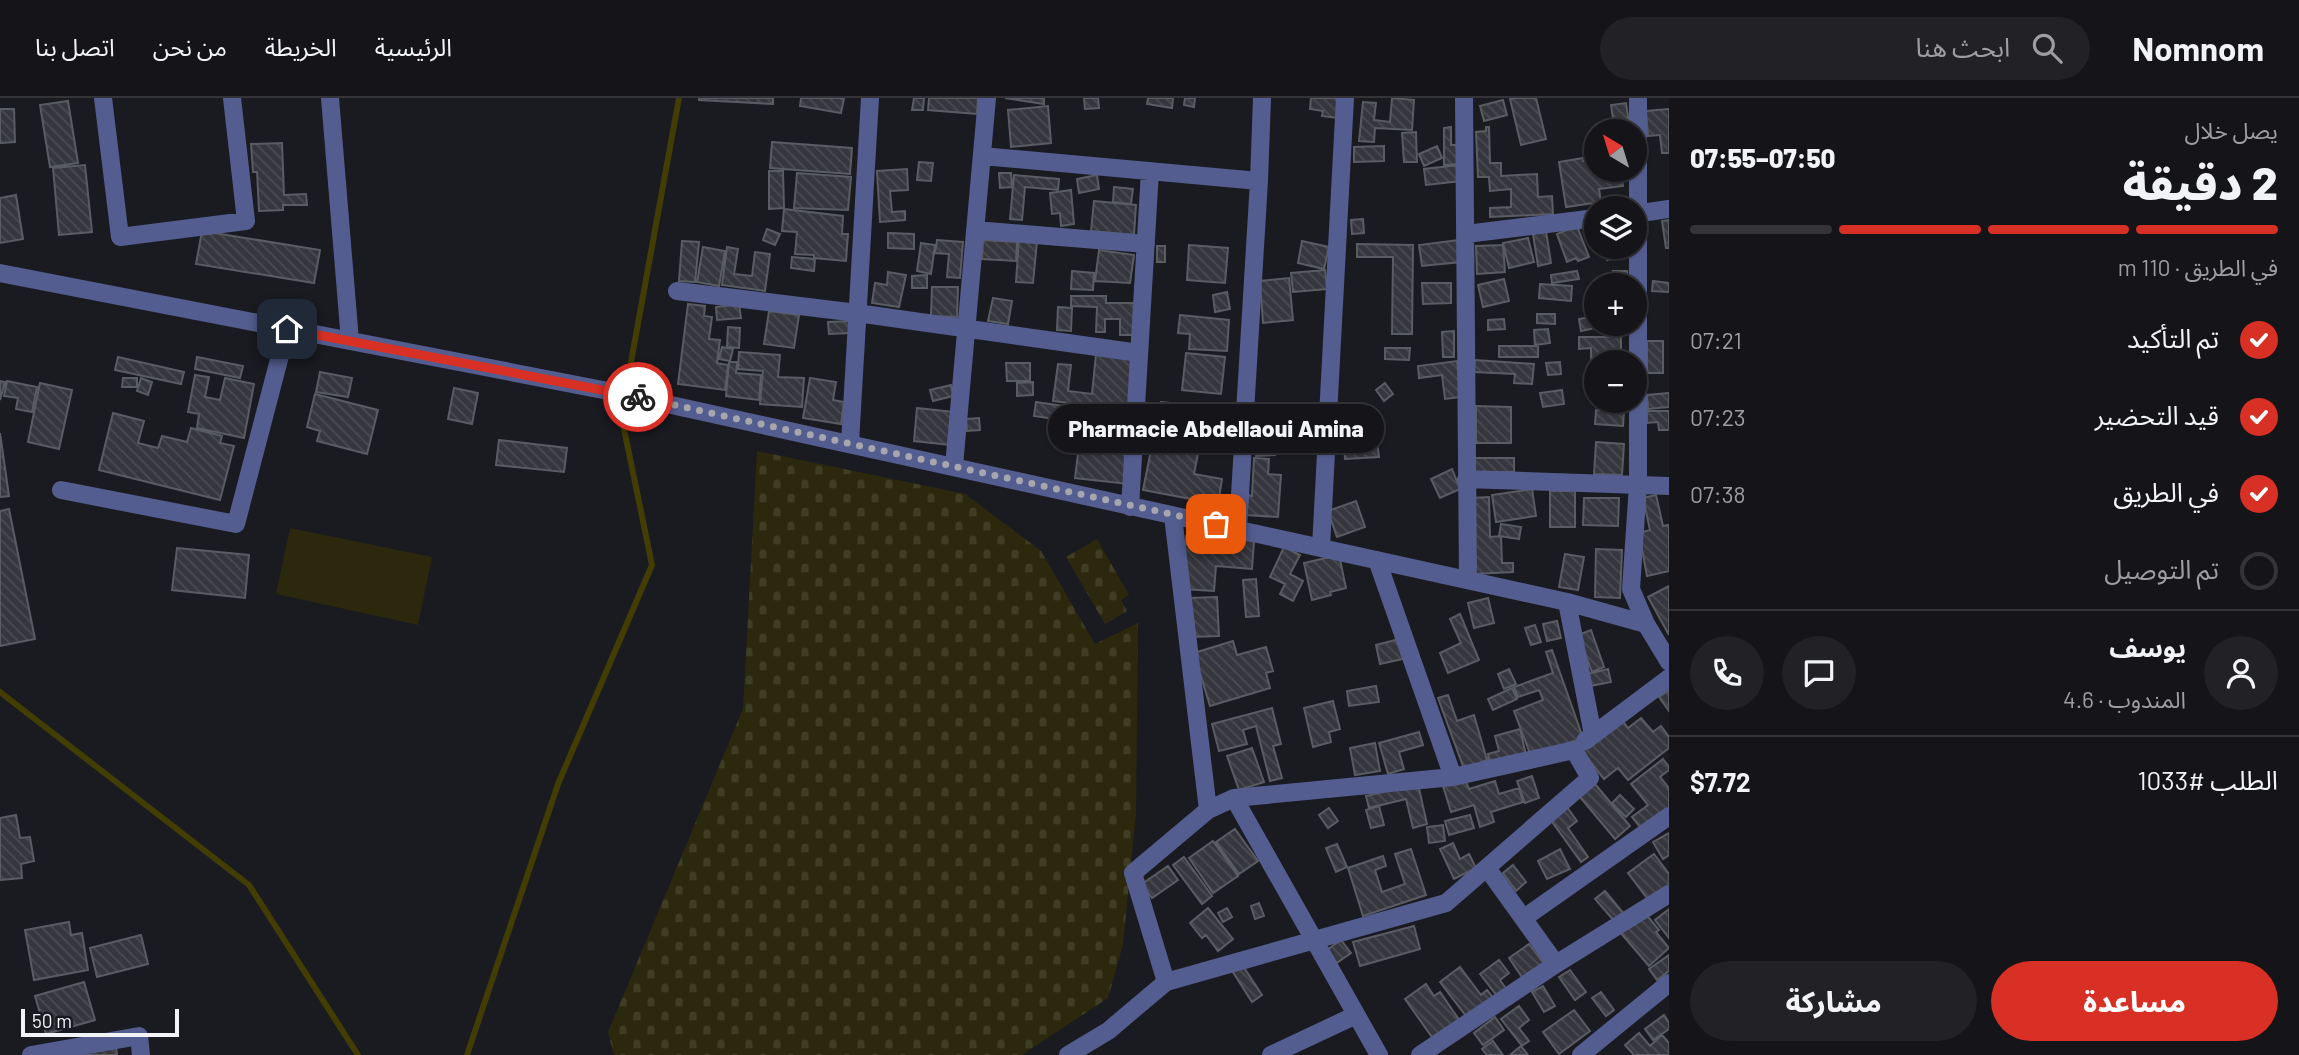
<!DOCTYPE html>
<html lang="ar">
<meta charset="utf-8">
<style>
:root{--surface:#141419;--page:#212126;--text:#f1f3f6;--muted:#9d9ea2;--line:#333338;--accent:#d93025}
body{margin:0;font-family:Barlow,"Noto Sans Arabic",sans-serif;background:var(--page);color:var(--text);direction:rtl;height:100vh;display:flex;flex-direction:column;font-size:26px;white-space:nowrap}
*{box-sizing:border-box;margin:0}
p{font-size:23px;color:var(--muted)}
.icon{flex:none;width:38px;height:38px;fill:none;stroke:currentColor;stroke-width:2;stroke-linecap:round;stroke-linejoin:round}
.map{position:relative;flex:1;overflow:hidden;direction:ltr}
.drawer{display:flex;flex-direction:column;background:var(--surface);width:630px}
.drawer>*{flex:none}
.needle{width:46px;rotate:322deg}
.tools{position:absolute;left:1584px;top:21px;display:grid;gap:14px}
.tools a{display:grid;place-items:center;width:63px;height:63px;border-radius:50%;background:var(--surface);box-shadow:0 2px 5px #0004,0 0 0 2px var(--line);font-size:35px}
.scale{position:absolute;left:21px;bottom:18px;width:158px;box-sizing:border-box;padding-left:7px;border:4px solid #f2f3f7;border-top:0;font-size:19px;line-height:24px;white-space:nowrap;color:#f2f3f7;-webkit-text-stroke:5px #1a1b21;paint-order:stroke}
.pin{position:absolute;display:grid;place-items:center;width:60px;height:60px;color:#fff;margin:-30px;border-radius:14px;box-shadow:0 4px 10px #0006}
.courier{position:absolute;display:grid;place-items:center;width:70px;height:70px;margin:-35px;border:5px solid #d93025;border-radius:50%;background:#fff;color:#222;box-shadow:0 2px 9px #0007}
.bubble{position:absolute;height:49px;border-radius:24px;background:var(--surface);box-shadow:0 2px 5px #0004,0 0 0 2px var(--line);font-size:23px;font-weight:800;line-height:49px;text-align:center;direction:rtl}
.head em{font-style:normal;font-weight:800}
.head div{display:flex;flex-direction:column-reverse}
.head{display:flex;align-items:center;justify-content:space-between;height:119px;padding:0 21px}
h1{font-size:46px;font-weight:800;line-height:52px}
.bar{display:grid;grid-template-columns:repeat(4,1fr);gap:10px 7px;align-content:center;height:84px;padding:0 21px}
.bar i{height:9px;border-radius:5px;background:var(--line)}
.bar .selected{background:var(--accent)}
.bar p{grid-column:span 4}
.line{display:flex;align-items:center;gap:18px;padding:0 21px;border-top:2px solid var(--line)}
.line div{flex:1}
.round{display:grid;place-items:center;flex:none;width:74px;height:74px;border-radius:37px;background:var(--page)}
ol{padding:0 21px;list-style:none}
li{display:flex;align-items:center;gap:21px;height:77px}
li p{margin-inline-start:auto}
li .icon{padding:7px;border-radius:50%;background:var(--accent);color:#fff;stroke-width:4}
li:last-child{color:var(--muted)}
li i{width:38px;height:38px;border:4px solid var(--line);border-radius:50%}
.action{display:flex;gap:14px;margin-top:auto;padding:14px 21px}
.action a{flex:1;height:80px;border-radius:42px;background:var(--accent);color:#fff;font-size:28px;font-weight:800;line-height:80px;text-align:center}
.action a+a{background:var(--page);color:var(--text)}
header{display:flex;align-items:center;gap:42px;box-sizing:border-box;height:98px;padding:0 35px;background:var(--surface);border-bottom:2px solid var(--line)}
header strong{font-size:33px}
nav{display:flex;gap:38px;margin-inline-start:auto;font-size:24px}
.search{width:490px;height:63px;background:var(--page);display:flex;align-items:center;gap:18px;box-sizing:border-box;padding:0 24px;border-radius:38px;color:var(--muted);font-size:26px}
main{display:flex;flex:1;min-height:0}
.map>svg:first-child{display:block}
</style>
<header>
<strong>Nomnom</strong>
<div class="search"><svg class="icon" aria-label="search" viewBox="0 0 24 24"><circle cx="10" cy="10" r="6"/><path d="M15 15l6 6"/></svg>ابحث هنا</div>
<nav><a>الرئيسية</a><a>الخريطة</a><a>من نحن</a><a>اتصل بنا</a></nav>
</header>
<main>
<section class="drawer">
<div class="head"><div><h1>2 دقيقة</h1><p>يصل خلال</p></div><em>07:50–07:55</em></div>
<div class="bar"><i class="selected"></i><i class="selected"></i><i class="selected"></i><i></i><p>في الطريق · 110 m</p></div>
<ol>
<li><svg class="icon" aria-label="check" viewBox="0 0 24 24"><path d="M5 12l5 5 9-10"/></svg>تم التأكيد<p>07:21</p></li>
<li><svg class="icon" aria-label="check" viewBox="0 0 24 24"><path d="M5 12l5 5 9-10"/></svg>قيد التحضير<p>07:23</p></li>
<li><svg class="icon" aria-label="check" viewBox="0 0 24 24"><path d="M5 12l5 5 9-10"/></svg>في الطريق<p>07:38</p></li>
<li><i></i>تم التوصيل</li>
</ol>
<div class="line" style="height:126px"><a class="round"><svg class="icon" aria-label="person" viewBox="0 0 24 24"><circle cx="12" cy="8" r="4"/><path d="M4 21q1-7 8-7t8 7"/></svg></a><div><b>يوسف</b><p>المندوب · 4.6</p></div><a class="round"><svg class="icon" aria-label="chat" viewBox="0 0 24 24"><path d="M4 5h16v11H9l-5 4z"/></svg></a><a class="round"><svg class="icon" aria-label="phone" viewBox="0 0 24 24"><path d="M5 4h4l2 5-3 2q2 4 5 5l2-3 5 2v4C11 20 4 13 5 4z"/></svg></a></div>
<div class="line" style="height:91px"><div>الطلب #1033</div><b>$7.72</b></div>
<div class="action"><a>مساعدة</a><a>مشاركة</a></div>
</section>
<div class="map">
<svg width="1669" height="957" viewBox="0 0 1669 957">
<defs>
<pattern id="cemetery-stones" width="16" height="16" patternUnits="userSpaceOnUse" patternTransform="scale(1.75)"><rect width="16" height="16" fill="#2b280d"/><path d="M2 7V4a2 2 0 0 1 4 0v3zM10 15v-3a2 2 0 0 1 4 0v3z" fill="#403d25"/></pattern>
<pattern id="building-back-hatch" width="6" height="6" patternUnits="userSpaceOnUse" patternTransform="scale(1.75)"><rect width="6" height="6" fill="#36373e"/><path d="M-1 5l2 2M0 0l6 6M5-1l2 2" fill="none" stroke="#4a4b51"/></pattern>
</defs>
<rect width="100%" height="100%" fill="#1a1b21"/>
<path fill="#2b280d" d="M290 430 432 459 418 527 276 496Z"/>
<path fill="url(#cemetery-stones)" d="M757 353 965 396 1041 453 1095 546 1138 525 1136 716 1123 846 1108 900 1022 957H614L608 934 743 611Z
M1097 441 1129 497 1121 502 1127 513 1105 526 1066 459Z"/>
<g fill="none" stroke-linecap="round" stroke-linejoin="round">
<path stroke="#423d03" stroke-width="6" d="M0 594 249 787 358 957
M467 957 558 686 652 467 623 326 629 275 679 0"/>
</g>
<path fill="url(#building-back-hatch)" stroke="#5a5c63" stroke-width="2" d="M699 0H773V6L699 2Z
M801 0H844L841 15 800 8Z
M914 0H924L923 12H912Z
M929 0H978L977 16 928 12Z
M1005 0H1044V6Z
M1084 0H1098L1099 10 1085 11Z
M1148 0H1173L1172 10 1147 6Z
M1185 0H1195L1194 9 1184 7Z
M1311 0H1341L1337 20 1322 18 1323 13 1310 11Z
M1392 0 1414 2 1412 32 1375 30 1374 44 1359 43 1363 4 1376 5 1374 22 1390 24Z
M1514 0H1536L1546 41 1521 47 1510 1Z
M1503 2 1507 17 1484 23 1480 8Z
M68 3 78 65 50 69 40 7Z
M1626 5 1629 25 1614 27 1611 7Z
M1048 8 1051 45 1011 49 1008 12Z
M0 11H14L15 44 0 45Z
M1669 11V55H1662L1660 37 1648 38 1646 13Z
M1451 29V47H1459V66L1444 67V30Z
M1486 29H1489L1490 65H1501V78L1537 76 1538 99 1552 98 1553 116 1490 119V110L1511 109V91L1490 93 1489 79H1478L1476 34 1486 33Z
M1416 34 1417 64H1404L1402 35Z
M772 44 852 50 850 76 770 70Z
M282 45 284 97 306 96 307 107H283V112L259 113 257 74H253L251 46Z
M1384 48V63L1354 64V49Z
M1437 48 1442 60 1424 68 1419 56Z
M1583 60V63L1596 61V72H1620L1623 88 1599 91 1601 104 1566 109 1559 64Z
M919 64 933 65 931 83 917 82Z
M85 67 92 134 59 137 53 70Z
M1459 67 1461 83 1426 87 1424 71Z
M907 71 908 92 890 93 892 114 905 113V122L880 124 877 73Z
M769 73H783L784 110 769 111Z
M797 75 851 79 848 112 794 110Z
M999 75H1011L1012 89 1000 90Z
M1014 77 1059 81 1058 92 1025 89 1022 122 1010 121Z
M1097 77 1099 91 1079 95 1077 81Z
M1114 89 1133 91 1131 106 1113 104Z
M1071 92 1074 126 1061 128 1060 115 1052 116 1050 95Z
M16 97 23 141 0 145V100Z
M1094 103 1136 107 1134 137 1091 133Z
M784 111 843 118 842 136H848L846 163 814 160V157L795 156 797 134 782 133Z
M1363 121 1364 135 1352 136 1351 122Z
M1669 122V150H1666L1662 123Z
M1577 128 1589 159 1578 163 1576 160 1567 164 1557 136Z
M767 131 780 136 775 147 763 142Z
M202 133 320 152 314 185 196 166Z
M1546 133 1551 165 1538 168 1533 136Z
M888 135 914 136V151L888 150Z
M1528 140 1534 164 1509 170 1503 145Z
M1019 141 1037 143 1033 185 1016 184Z
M937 142 963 144 960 180 947 179 949 156 935 155Z
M983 142 1017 144 1016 163 982 161Z
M1458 142 1461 164 1422 168 1419 147Z
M682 143 699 144 695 184 679 183Z
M1302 143 1329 149 1324 171 1298 165Z
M921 145 935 147 931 176 917 173Z
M1357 146 1413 147 1412 236H1392L1393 159H1357Z
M1189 147 1228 150 1225 185 1187 182Z
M1503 147 1505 174 1477 176 1476 148Z
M1157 148H1165V164H1157Z
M703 149 725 153 719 188 697 184Z
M727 149 738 151 734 176 752 178 755 154 770 156 765 193 722 187Z
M1605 149H1621L1622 159 1607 162Z
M1099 152 1134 157 1130 185 1095 183Z
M792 159 815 161 814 173 791 170Z
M1325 172 1327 191 1293 194 1291 175Z
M1072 173 1094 175 1093 192 1071 191Z
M1577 173 1579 181 1552 185 1551 177Z
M1613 173H1627L1628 187H1596L1614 186Z
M888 174 906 177 899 209 872 205 875 185 887 187Z
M927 177V190H912V178Z
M1289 180 1293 222 1263 225 1260 183Z
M1504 181 1509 203 1483 209 1478 187Z
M1653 183 1669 185V194L1652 193Z
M1422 185H1451V205L1423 206Z
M1540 186 1572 188 1571 203 1539 200Z
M932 189H958L957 219 931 218Z
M1227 194 1230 211 1215 214 1213 197Z
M1071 198H1106V205H1134L1133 237H1120V221H1105V234H1096L1097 209 1071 208Z
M993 200 1012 203 1008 226 988 223Z
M688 206 705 208 704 218 712 219 709 241 720 242 717 265 728 267 725 292 678 286Z
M739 206 741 220 717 222 716 209Z
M1596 208V226H1614L1581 233 1579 221 1595 218 1593 209Z
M1058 209 1072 210 1071 233 1057 232Z
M769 213 799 217 794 250 764 246Z
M1537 216H1555V226L1537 225Z
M1180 217 1229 222 1227 253 1189 251 1190 236 1178 235Z
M1504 221 1505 231 1488 232V222Z
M851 223V235L829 236 828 224Z
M728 229 740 230 739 250 727 249Z
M1548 231 1550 245 1535 247 1534 232Z
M1454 233V259H1443L1442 234Z
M1579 239H1621V263H1591V250L1579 251Z
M1647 243H1663V275H1647Z
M1499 248H1538V259H1499Z
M722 249 733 251 730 263 719 261Z
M1385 250H1410L1409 262 1385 261Z
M739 254 780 257 778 279 804 280 802 309 760 306 763 273 738 271Z
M1186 255 1225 259 1221 296 1182 292Z
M1096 256 1136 260 1128 325 1114 324 1112 335 1134 338 1128 386 1075 380 1084 307 1053 303 1058 266 1071 267 1068 293 1092 296Z
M118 259 184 274 181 286 115 272Z
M197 259 243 268 240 280 195 271Z
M1475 262 1534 266 1532 286 1514 285 1515 276 1474 274Z
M1457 263 1461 299 1445 301 1442 277 1419 280 1418 268Z
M729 264H737L736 275 761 277 759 302 726 298Z
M1560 264 1561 276 1548 277 1546 265Z
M1006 265H1030V283H1007Z
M320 274 352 280 348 299 316 294Z
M195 277 209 279 205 299 220 302 225 280 254 286 244 340 197 330 199 316 188 314Z
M123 280H137V289H122Z
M141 280 152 284 148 297 137 293Z
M810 280 836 284 833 302 844 304 841 326 803 320Z
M0 283 5 284 0 302Z
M7 283 37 289 32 314 16 311 18 300 4 298Z
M1033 284V297L1017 298V285Z
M40 285 72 292 59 351 28 344Z
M1385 285 1393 296 1384 303 1376 292Z
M951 287 953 298 933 303 930 292Z
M454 290 478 295 472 326 448 321Z
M1562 292 1564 306 1543 309 1540 295Z
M1669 295V309L1648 311 1647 297Z
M315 296 378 312 367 356 317 343 320 333 307 329Z
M1036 304 1064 308 1062 322 1034 318Z
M1161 304 1220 310 1217 335 1173 331 1171 344 1157 343Z
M1476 308 1511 309V345H1476Z
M917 310 953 314 950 347 914 343Z
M1596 312 1624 313 1623 328 1595 326Z
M1647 313H1669V332H1659L1658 324 1647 325Z
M113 315 144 323 138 345 158 350 162 338 187 344 191 330 222 338 220 345 234 348 220 402 99 372Z
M979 320 980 332 967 333 966 321Z
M1274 326 1275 357 1256 358 1254 327Z
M0 335 9 398 0 399Z
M499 342 567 350 564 374 496 367Z
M1153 342 1199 350 1194 376 1222 381 1218 406 1143 392Z
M1377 344 1379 359 1345 361 1344 347Z
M1596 344 1624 346 1622 377 1594 376Z
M1254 360 1269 361 1268 376 1281 377 1278 419 1246 417 1248 397 1252 398Z
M1475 360H1514V374H1475Z
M1452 371 1460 391 1440 400 1431 381Z
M1532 391 1536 418 1496 424 1492 397Z
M1550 393H1575V429H1550Z
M1656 397 1663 428 1668 427 1669 430V473L1647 478 1639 435 1650 432 1643 400Z
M1489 399 1490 439 1501 438 1502 465H1513V474L1474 476 1471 400Z
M1584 400H1619L1618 428 1583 427Z
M1356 403 1365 429 1337 439 1328 413Z
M9 411 35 541 0 548V413Z
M1501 426 1521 429 1519 441 1499 438Z
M1186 438 1254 443 1252 471 1216 468 1214 493 1182 491Z
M1284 449 1300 457 1290 476 1303 483 1293 503 1280 496 1285 486 1270 479Z
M177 450 249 457 245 500 172 492Z
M1596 451 1622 452 1620 500 1595 499Z
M1565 456 1584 459 1578 492 1559 489Z
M1339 457 1346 490 1330 494 1331 497 1312 502 1304 465Z
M1256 481 1259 518 1246 519 1243 482Z
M1669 488V537L1648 499Z
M1217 499 1219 538 1190 539 1189 500Z
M1488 500 1494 525 1474 530 1468 505Z
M1460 516 1479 562 1448 575 1440 555 1461 545 1450 521Z
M1557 523 1561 540 1547 543 1543 526Z
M1535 527 1541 544 1531 547 1525 530Z
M1591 532 1604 569 1592 574 1578 537Z
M1403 540 1407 560 1380 566 1376 547Z
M1233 543 1237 557 1266 549 1273 573 1266 575 1270 590 1210 608 1194 555Z
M1552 552 1583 640 1531 658 1514 613 1543 602 1539 592 1518 599 1514 589 1553 575 1546 554Z
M1509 571 1516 586 1504 591 1498 576Z
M1608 571 1611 584 1585 589 1583 577Z
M1376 588 1379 604 1349 608 1347 593Z
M1512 590 1517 601 1493 612 1488 601Z
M1669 592V613L1659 599Z
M1448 597 1457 623 1474 617 1487 662 1464 671 1438 600Z
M1333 603 1340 631 1329 634 1331 644 1313 649 1304 610Z
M1272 610 1281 646 1273 648 1282 680 1270 683 1256 628 1243 632 1247 646 1219 653 1212 626Z
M1641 620 1653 634 1661 628 1669 639V650L1628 682 1618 670 1604 681 1582 653 1622 622 1628 630Z
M1520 631 1526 657 1489 663 1488 656 1499 653 1495 638Z
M1419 634 1423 647 1399 654 1404 671 1388 676 1379 645Z
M1375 645 1380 673 1355 677 1350 650Z
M1252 650 1264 684 1239 692 1227 658Z
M1663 661 1669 669V672L1660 679 1669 690V715L1644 734 1632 719 1648 707 1631 686Z
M1532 678 1539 700 1525 705 1517 683Z
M1465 681 1469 691 1495 683 1499 696 1519 690 1523 704 1491 714 1494 724 1480 729 1474 707 1451 714 1443 688Z
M1418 686 1427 726 1413 730 1406 701 1369 710 1366 698Z
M1595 686 1630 728 1615 741 1580 699Z
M1620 697 1634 711 1626 719 1612 705Z
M1379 708 1384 727 1371 730 1366 712Z
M1567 709 1577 723 1568 730 1588 759 1581 764 1550 721Z
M1329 710 1338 723 1328 730 1319 717Z
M16 717 20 740 30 739 34 763 21 766 22 780 0 782V720Z
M1470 717 1474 730 1449 737 1445 723Z
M1443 727 1445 743 1429 745 1427 729Z
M1235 731 1258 763 1239 776 1216 744Z
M1669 735V757L1663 761 1653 744Z
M1213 743 1238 778 1213 795 1189 760Z
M1453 745 1460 761 1469 756 1476 770 1454 781 1440 751Z
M1337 746 1347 769 1336 774 1326 750Z
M1411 751 1426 797 1363 818 1348 770 1383 758 1386 768 1375 772 1382 794 1405 786 1395 756Z
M1560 751 1570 771 1547 781 1538 763Z
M1654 756 1669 776V789L1649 803 1628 775Z
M1184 759 1212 798 1202 806 1173 767Z
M1513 767 1526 784 1516 793 1503 775Z
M1168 768 1178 782 1152 800 1142 786Z
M1605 793 1625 817 1615 824 1595 801Z
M1259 805 1264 818 1255 821 1251 808Z
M1208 810 1233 841 1218 853 1206 837 1202 840 1190 825Z
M1227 810 1232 819 1223 824 1218 815Z
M1669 811V840L1655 822Z
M1644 814 1659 832 1656 834 1669 850 1649 868 1620 834Z
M69 824 71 837 82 835 88 872 34 882 25 832Z
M1414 828 1420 851 1360 868 1353 844Z
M141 837 148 866 97 879 90 850Z
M1341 842 1351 855 1334 867 1324 854Z
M1529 846 1545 867 1524 882 1509 860Z
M1669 857V873L1657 882 1649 871Z
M1499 862 1509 875 1500 882 1507 892 1498 899 1480 876Z
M1241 865 1262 897 1252 904 1231 871Z
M1460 869 1481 897 1487 892 1495 902 1469 922 1440 884Z
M1570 872 1586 894 1575 902 1559 879Z
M84 884 95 922 46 936 35 898Z
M1426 886 1434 898 1440 894 1460 923 1434 942 1405 901Z
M1543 888 1555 908 1544 914 1532 894Z
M1601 894 1614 912 1606 918 1592 900Z
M1519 908 1529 922 1519 930 1529 943 1522 948 1501 921Z
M1574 912 1590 933 1559 956 1543 934Z
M1664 917 1669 925V931L1653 942 1645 931Z
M1495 919 1504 932 1483 947 1474 935Z
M1639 935 1650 948 1662 937 1669 945V957H1634L1625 947Z
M1493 943 1503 957H1487L1482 951Z
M116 948 117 957H51Z
M1521 948 1528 957H1510Z"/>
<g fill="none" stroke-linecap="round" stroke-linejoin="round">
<path stroke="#545d90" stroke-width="18" d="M103 0 120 139 246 123 232 0
M330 0 350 243
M1464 0 1468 482
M1638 0V387L1631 491 1646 526 1669 564
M982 58 1259 83
M1634 116 1669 111
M975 132 1146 146
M1466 136 1596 120
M0 175 603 292 1567 504 1646 526
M677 193 857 215 1139 255
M850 345 870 0
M954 368 987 0
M1466 381 1669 388
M61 392 236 426 287 231
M1130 409 1150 73
M1238 430 1259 83 1262 0
M1321 449 1345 0
M1377 462 1453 679
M1567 504 1593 637
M1585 643 1669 580
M1208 712 1234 700 1379 957
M1487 770 1556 866
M1524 820 1669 718
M1166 884 1446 805 1590 680 1574 652 1453 679 1234 700
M31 957 139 938 141 957
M1068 957 1108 933 1166 884 1133 775 1208 712 1173 418
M1271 957 1356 917
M1420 957 1556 866 1669 796
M1581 957 1669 885"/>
</g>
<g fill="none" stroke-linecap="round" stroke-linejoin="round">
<path stroke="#a6a7ac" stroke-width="7" stroke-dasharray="0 12.6" d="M638 299 1216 426"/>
<path stroke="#d93025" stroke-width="9" d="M287 231 638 299"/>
</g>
</svg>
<div class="tools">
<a><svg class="needle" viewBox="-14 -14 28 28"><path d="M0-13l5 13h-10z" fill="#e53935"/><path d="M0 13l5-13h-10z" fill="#9d9ea2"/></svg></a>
<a><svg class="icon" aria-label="layers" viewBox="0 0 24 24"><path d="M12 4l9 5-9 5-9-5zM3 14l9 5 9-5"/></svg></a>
<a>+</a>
<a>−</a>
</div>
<div class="scale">50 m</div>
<div class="pin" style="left:1216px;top:426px;background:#ea580c"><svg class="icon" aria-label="bag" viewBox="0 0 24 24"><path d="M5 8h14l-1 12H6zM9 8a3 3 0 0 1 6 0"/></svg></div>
<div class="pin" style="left:287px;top:231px;background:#1f2937"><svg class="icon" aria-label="home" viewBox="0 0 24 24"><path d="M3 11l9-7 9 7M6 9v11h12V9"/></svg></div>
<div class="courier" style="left:638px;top:299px"><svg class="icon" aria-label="bike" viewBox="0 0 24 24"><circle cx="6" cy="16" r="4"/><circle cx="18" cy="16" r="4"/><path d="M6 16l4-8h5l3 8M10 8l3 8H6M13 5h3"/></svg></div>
<div class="bubble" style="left:1048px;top:306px;width:336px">Pharmacie Abdellaoui Amina</div>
</div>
</main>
